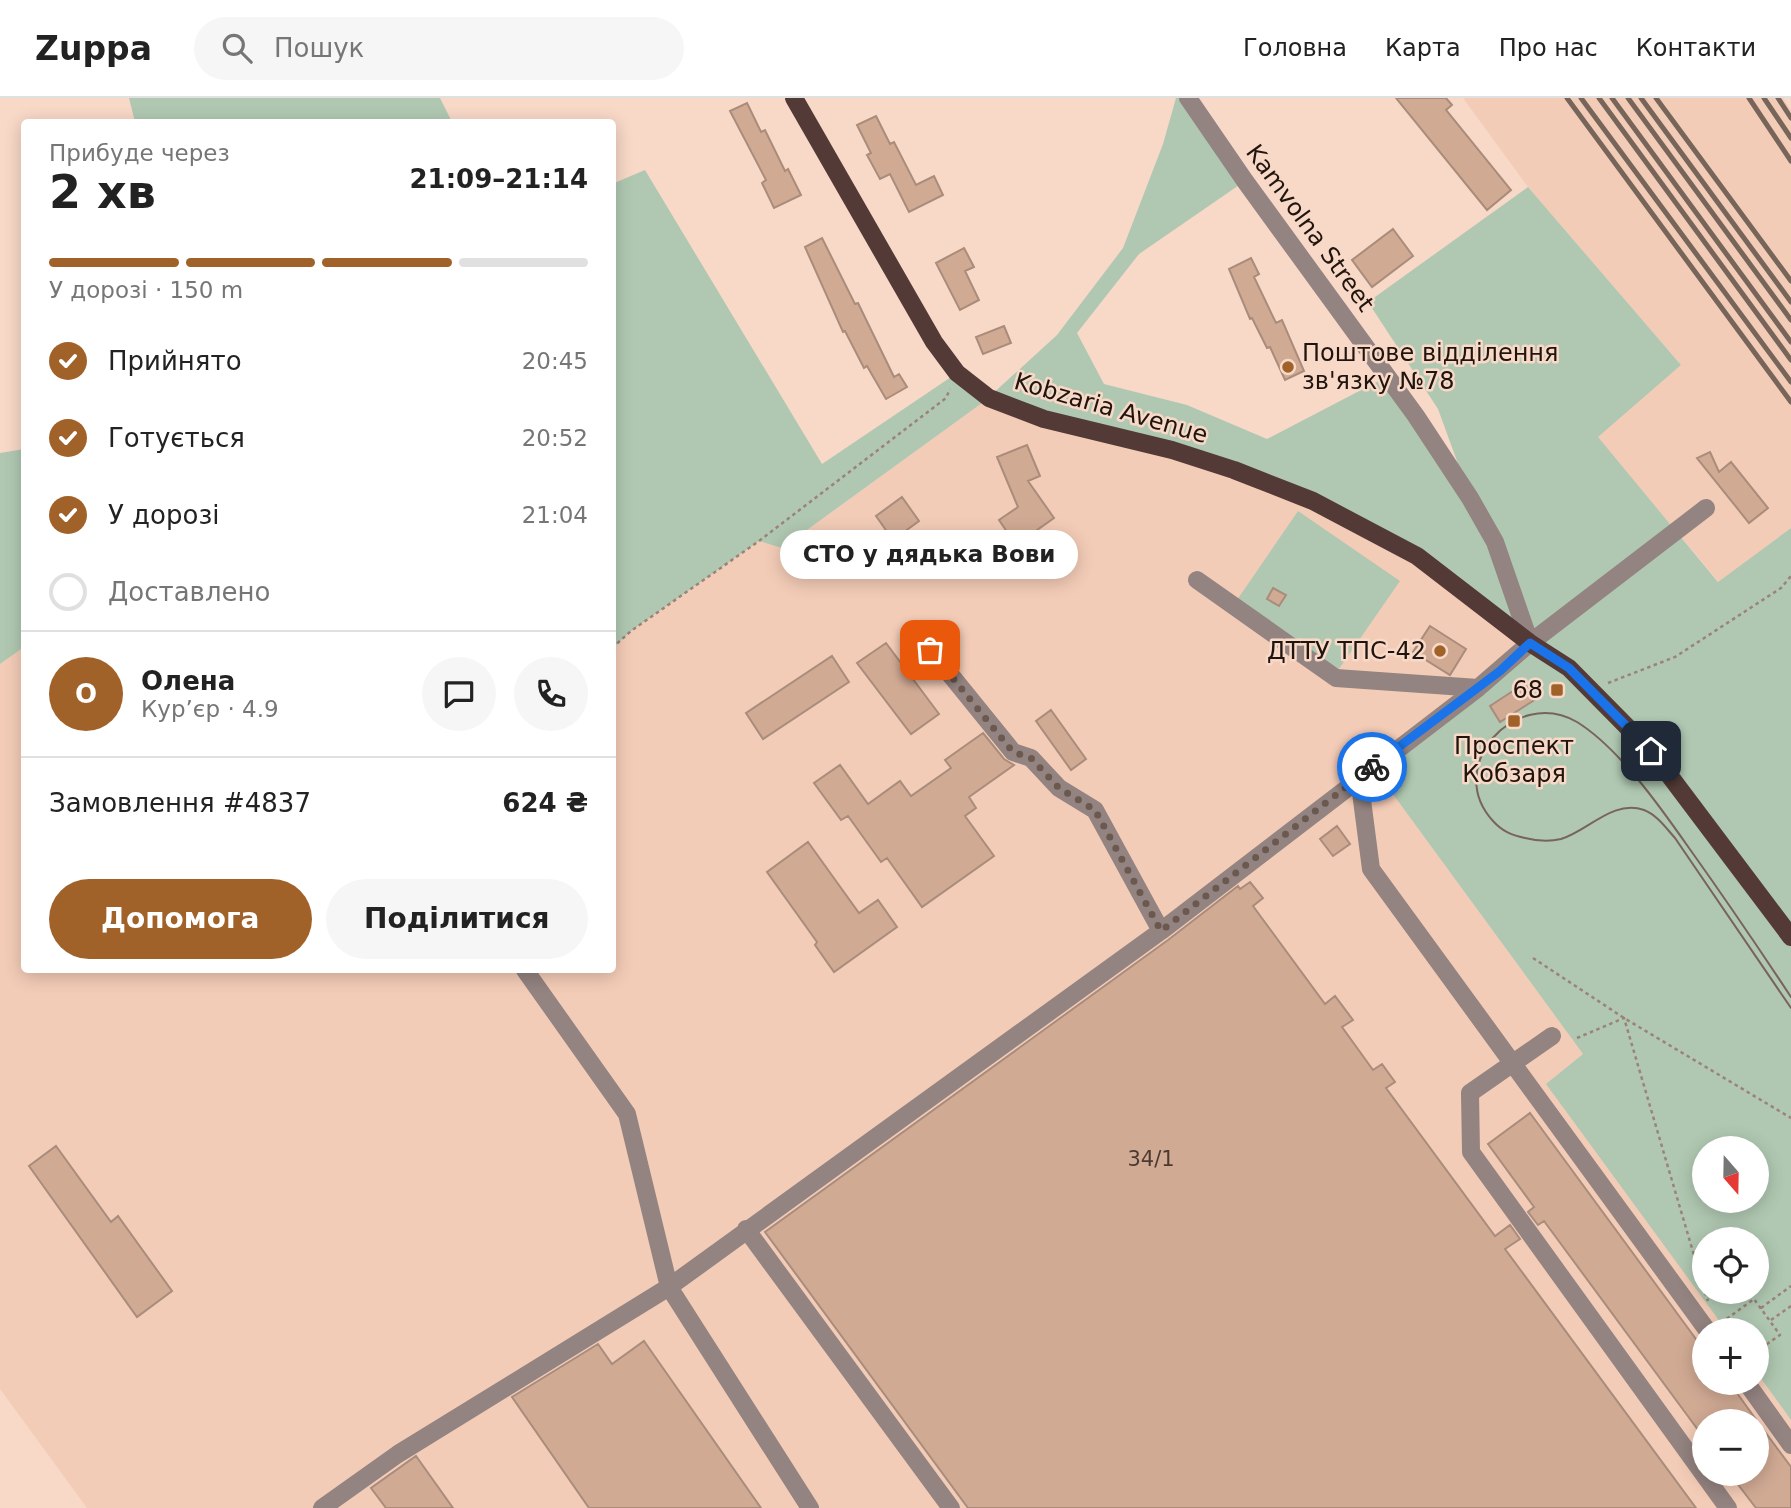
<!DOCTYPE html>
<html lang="uk">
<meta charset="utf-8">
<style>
:root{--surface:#fff;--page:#f6f6f6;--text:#222;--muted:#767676;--line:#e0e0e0;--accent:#a16229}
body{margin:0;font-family:"DejaVu Sans",sans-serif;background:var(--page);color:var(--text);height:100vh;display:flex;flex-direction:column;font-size:26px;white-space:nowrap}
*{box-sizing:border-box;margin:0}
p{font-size:23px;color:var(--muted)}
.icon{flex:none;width:38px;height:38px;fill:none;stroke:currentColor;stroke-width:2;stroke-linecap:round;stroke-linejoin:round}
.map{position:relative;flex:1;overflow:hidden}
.drawer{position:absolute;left:21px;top:21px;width:595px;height:854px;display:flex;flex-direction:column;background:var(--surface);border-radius:7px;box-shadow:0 4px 18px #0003}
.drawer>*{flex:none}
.needle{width:46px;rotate:160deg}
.fabs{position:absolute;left:1692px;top:1038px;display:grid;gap:14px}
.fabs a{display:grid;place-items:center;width:77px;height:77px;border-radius:50%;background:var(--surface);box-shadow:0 4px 18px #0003;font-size:35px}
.pin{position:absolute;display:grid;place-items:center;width:60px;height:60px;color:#fff;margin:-30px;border-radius:14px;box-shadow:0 4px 10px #0006}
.courier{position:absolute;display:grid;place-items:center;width:70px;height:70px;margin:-35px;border:5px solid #1a73e8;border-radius:50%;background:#fff;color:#222;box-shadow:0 2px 9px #0007}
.bubble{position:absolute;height:49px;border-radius:24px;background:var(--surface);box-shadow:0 4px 18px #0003;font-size:23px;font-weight:700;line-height:49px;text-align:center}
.head em{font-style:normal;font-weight:700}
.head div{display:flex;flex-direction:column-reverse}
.head{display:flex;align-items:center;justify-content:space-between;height:119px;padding:0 28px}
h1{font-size:46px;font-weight:700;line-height:52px}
.bar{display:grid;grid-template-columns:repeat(4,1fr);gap:10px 7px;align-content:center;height:84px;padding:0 28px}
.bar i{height:9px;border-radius:5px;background:var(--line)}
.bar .current{background:var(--accent)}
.bar p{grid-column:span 4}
.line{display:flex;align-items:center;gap:18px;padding:0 28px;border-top:2px solid var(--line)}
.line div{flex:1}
.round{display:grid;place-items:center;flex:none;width:74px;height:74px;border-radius:37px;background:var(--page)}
ol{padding:0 28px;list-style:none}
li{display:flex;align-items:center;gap:21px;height:77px}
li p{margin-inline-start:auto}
li .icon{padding:7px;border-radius:50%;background:var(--accent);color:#fff;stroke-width:4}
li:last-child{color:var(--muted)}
li i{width:38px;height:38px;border:4px solid var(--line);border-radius:50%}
.action{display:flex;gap:14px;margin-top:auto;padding:14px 28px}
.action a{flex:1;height:80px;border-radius:42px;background:var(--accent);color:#fff;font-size:28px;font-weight:700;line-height:80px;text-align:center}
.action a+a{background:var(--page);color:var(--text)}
header{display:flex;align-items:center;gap:42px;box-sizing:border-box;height:98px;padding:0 35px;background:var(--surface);border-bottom:2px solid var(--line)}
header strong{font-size:33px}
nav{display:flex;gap:38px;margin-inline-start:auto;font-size:24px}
.search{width:490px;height:63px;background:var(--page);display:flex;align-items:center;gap:18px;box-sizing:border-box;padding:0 24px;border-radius:38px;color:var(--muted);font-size:26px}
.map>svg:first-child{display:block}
</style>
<header>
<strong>Zuppa</strong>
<div class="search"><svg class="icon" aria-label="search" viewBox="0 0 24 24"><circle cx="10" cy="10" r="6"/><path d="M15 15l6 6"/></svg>Пошук</div>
<nav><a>Головна</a><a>Карта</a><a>Про нас</a><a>Контакти</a></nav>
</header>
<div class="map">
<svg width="1791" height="1410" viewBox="0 0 1791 1410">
<rect width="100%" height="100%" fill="#f8d8c7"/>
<path fill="#f3ccb7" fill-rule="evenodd" d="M1463 0H1783L1791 12V430L1719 484 1597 339 1681 267 1528 89Z
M989 300 1234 372 1417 458 1530 545 1373 669 1583 956 1710 1208 1726 1232H1704V1284H1757V1275L1791 1322V1410H87L0 1291V566L24 549V872H612L613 550 631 533 759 443 782 450ZM1704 1323H1757V1376H1704Z"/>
<path fill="#b0c8b2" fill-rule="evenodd" d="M129 0H440L452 24H135Z
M1176 0H1188L1245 83 1139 156 1077 235 1104 286 1187 307 1267 341 1388 278 1469 396 1438 311 1368 204 1528 89 1681 267 1598 339 1718 484 1791 430V1322L1757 1275V1232H1726L1546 986 1583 956 1373 669 1529 546 1417 458 1313 403 989 300 782 450 759 443 631 533 613 550 612 86 645 72 822 366 957 275 989 299 1057 237 1123 150 1163 46ZM1704 1050H1757V1102H1704ZM1704 1141H1757V1194H1704Z
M24 351V549L0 566V355Z
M1298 413 1400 483 1339 571 1237 502Z"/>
<path fill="#d1aa94" stroke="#a98c7b" stroke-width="2" d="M1396 0H1446L1452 7 1446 12 1511 92 1487 112Z
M747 5 761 34 765 32 785 73 788 71 801 97 774 110 762 85 766 82 730 13Z
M876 18 890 46 894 44 916 87 934 78 943 97 909 114 890 76 880 81 867 57 871 55 857 27Z
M1393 131 1413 158 1372 189 1352 162Z
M822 140 855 206 858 205 894 279 899 276 907 289 886 301 867 268 864 270 845 233 843 234 805 149Z
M964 150 974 169 965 173 979 202 960 212 936 165Z
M1251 160 1259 176 1254 179 1276 225 1282 222 1304 273 1285 282 1270 249 1267 250 1252 220 1250 221 1229 171Z
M1004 228 1011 245 983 256 976 239Z
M1027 347 1040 378 1028 383 1054 420 1016 447 999 422 1018 409 997 359Z
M1710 354 1719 374 1731 364 1768 410 1749 425 1697 360Z
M902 399 919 423 893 442 876 418Z
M1273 490 1286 497 1279 508 1267 501Z
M1430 528 1466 551 1450 577 1413 554Z
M886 545 939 616 911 636 857 565Z
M832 558 849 584 763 641 746 615Z
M1525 585 1536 601 1500 624 1490 608Z
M1051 612 1086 661 1071 672 1036 623Z
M983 635 1004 661 1014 667 969 699 976 710 965 718 994 758 922 809 887 760 881 764 848 718 841 722 814 685 840 667 868 706 900 683 911 698 951 670 945 662Z
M1337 728 1350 746 1333 758 1320 741Z
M808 744 859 815 878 802 897 829 834 874 815 847 817 844 767 774Z
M1250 784 1263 800 1253 808 1325 906 1335 898 1353 922 1342 929 1373 972 1382 966 1395 984 1386 990 1495 1138 1510 1127 1520 1141 1505 1151 1696 1410H968L765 1134 1168 842 1238 788 1240 791Z
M1530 1015 1704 1252V1284H1729L1757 1323H1704V1340L1544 1123 1538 1127 1528 1114 1534 1109 1488 1046Z
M56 1048 111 1124 118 1118 172 1193 137 1219 29 1068Z
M644 1243 761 1410H589L512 1299 598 1246 612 1266Z
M1757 1323 1791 1369V1410H1756L1730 1376H1757Z
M416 1358 453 1410H386L371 1390Z"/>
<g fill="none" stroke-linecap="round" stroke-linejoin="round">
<path stroke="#9a8377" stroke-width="2.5" stroke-dasharray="3.5 3.5" stroke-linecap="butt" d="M612 550 631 533 759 443 946 300 950 291
M1608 585 1675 559 1781 490 1791 478
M1533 860 1624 920 1791 1020
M1577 940 1624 920 1704 1191
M1705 1194 1708 1203
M1761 1210 1791 1188
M1771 1222 1791 1208
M1721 1225 1754 1201 1780 1237 1757 1253"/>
<path stroke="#938381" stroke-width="18" d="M1188 0 1245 83 1416 318 1470 400 1495 444 1530 545
M1197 482 1336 580 1478 590
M915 533 1013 654 1031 660 1059 690 1095 712 1161 833
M1359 679 1371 771 1707 1232
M525 872 627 1016 669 1189 810 1410
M1552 938 1470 995 1471 1054 1728 1410
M746 1131 951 1410
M1746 1284 1791 1347
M322 1410 398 1356 669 1189 1161 833 1478 590 1530 545 1706 410"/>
<path stroke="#533a36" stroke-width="18" d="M794 0 934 244 957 275 989 300 1044 321 1172 352 1234 372 1313 403 1417 458 1530 545 1569 570 1651 653 1791 839"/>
<path stroke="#78655a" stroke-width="2" d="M1791 899C1758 849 1724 799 1689 750 1661 710 1619 650 1577 624 1515 588 1443 669 1493 723 1502 733 1511 737 1525 740 1537 743 1549 744 1561 741 1588 733 1613 701 1644 712 1657 717 1666 730 1675 740L1791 910"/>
<path stroke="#78655a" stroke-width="5" d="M1567 0 1791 304
M1581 0 1791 284
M1599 0 1791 262
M1612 0 1791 244
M1628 0 1791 222
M1641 0 1791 204
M1656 0 1791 183
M1749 0 1791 63
M1764 0 1791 40
M1778 0 1791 20"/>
</g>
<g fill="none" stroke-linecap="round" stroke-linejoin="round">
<path stroke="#6b594f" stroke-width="7" stroke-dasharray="0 12.6" d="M930 552 1013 654 1031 660 1059 690 1095 712 1161 833 1372 669"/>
<path stroke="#1a73e8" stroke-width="9" d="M1372 669 1500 573 1530 545 1569 570 1651 653"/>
</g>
<g fill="#a16229" stroke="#f8d8c7" stroke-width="2.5">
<circle cx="1288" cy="269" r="7"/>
<circle cx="1440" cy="553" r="7"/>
<rect x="1550" y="585" width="14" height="14" rx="3.5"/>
<rect x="1507" y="616" width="14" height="14" rx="3.5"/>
</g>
<g text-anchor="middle" stroke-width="5" stroke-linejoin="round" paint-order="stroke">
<g font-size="21" fill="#4c3a30">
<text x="1151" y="1068">34/1</text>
</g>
<g font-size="24" fill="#1f140e" stroke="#f8d8c7">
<text transform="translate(1310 130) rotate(54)" y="8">Kamvolna Street</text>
<text transform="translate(1111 310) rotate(16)" y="8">Kobzaria Avenue</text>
</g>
<g font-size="24" fill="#1f140e" stroke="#f8d8c7" text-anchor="end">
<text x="1302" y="263" text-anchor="start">Поштове відділення<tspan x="1302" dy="28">зв'язку №78</tspan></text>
<text x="1426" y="561">ДТТУ ТПС-42</text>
<text x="1543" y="600">68</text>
<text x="1514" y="656" text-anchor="middle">Проспект<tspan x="1514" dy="28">Кобзаря</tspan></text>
</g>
</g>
</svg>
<div class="fabs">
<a><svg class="needle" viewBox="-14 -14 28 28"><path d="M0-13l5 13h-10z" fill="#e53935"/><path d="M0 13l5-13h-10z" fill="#767676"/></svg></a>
<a><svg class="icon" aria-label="locate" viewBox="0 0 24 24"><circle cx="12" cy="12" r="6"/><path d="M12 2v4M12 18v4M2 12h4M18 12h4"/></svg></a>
<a>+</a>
<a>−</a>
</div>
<div class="pin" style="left:930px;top:552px;background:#ea580c"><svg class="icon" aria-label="bag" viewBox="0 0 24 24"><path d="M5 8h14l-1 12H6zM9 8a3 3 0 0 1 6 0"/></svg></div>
<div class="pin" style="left:1651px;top:653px;background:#1f2937"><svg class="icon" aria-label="home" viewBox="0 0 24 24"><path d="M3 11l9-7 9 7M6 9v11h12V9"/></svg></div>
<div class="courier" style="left:1372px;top:669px"><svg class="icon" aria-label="bike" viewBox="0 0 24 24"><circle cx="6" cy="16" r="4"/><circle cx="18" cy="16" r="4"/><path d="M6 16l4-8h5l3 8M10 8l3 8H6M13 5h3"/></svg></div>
<div class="bubble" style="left:780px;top:432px;width:298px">СТО у дядька Вови</div>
<section class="drawer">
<div class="head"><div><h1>2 хв</h1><p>Прибуде через</p></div><em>21:09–21:14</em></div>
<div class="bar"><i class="current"></i><i class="current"></i><i class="current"></i><i></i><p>У дорозі · 150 m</p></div>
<ol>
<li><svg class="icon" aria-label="check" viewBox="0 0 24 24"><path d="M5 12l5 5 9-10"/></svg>Прийнято<p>20:45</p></li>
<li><svg class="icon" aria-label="check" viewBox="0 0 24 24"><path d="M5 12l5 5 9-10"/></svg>Готується<p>20:52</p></li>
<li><svg class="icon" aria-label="check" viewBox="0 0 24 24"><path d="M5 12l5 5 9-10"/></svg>У дорозі<p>21:04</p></li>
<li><i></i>Доставлено</li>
</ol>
<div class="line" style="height:126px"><b class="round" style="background:var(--accent);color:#fff">О</b><div><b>Олена</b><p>Кур’єр · 4.9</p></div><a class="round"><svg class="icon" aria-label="chat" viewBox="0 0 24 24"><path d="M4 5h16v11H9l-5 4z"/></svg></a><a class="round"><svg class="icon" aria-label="phone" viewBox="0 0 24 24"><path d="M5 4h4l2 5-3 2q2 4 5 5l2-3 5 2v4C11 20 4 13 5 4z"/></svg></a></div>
<div class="line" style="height:91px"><div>Замовлення #4837</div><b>624 ₴</b></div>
<div class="action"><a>Допомога</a><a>Поділитися</a></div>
</section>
</div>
